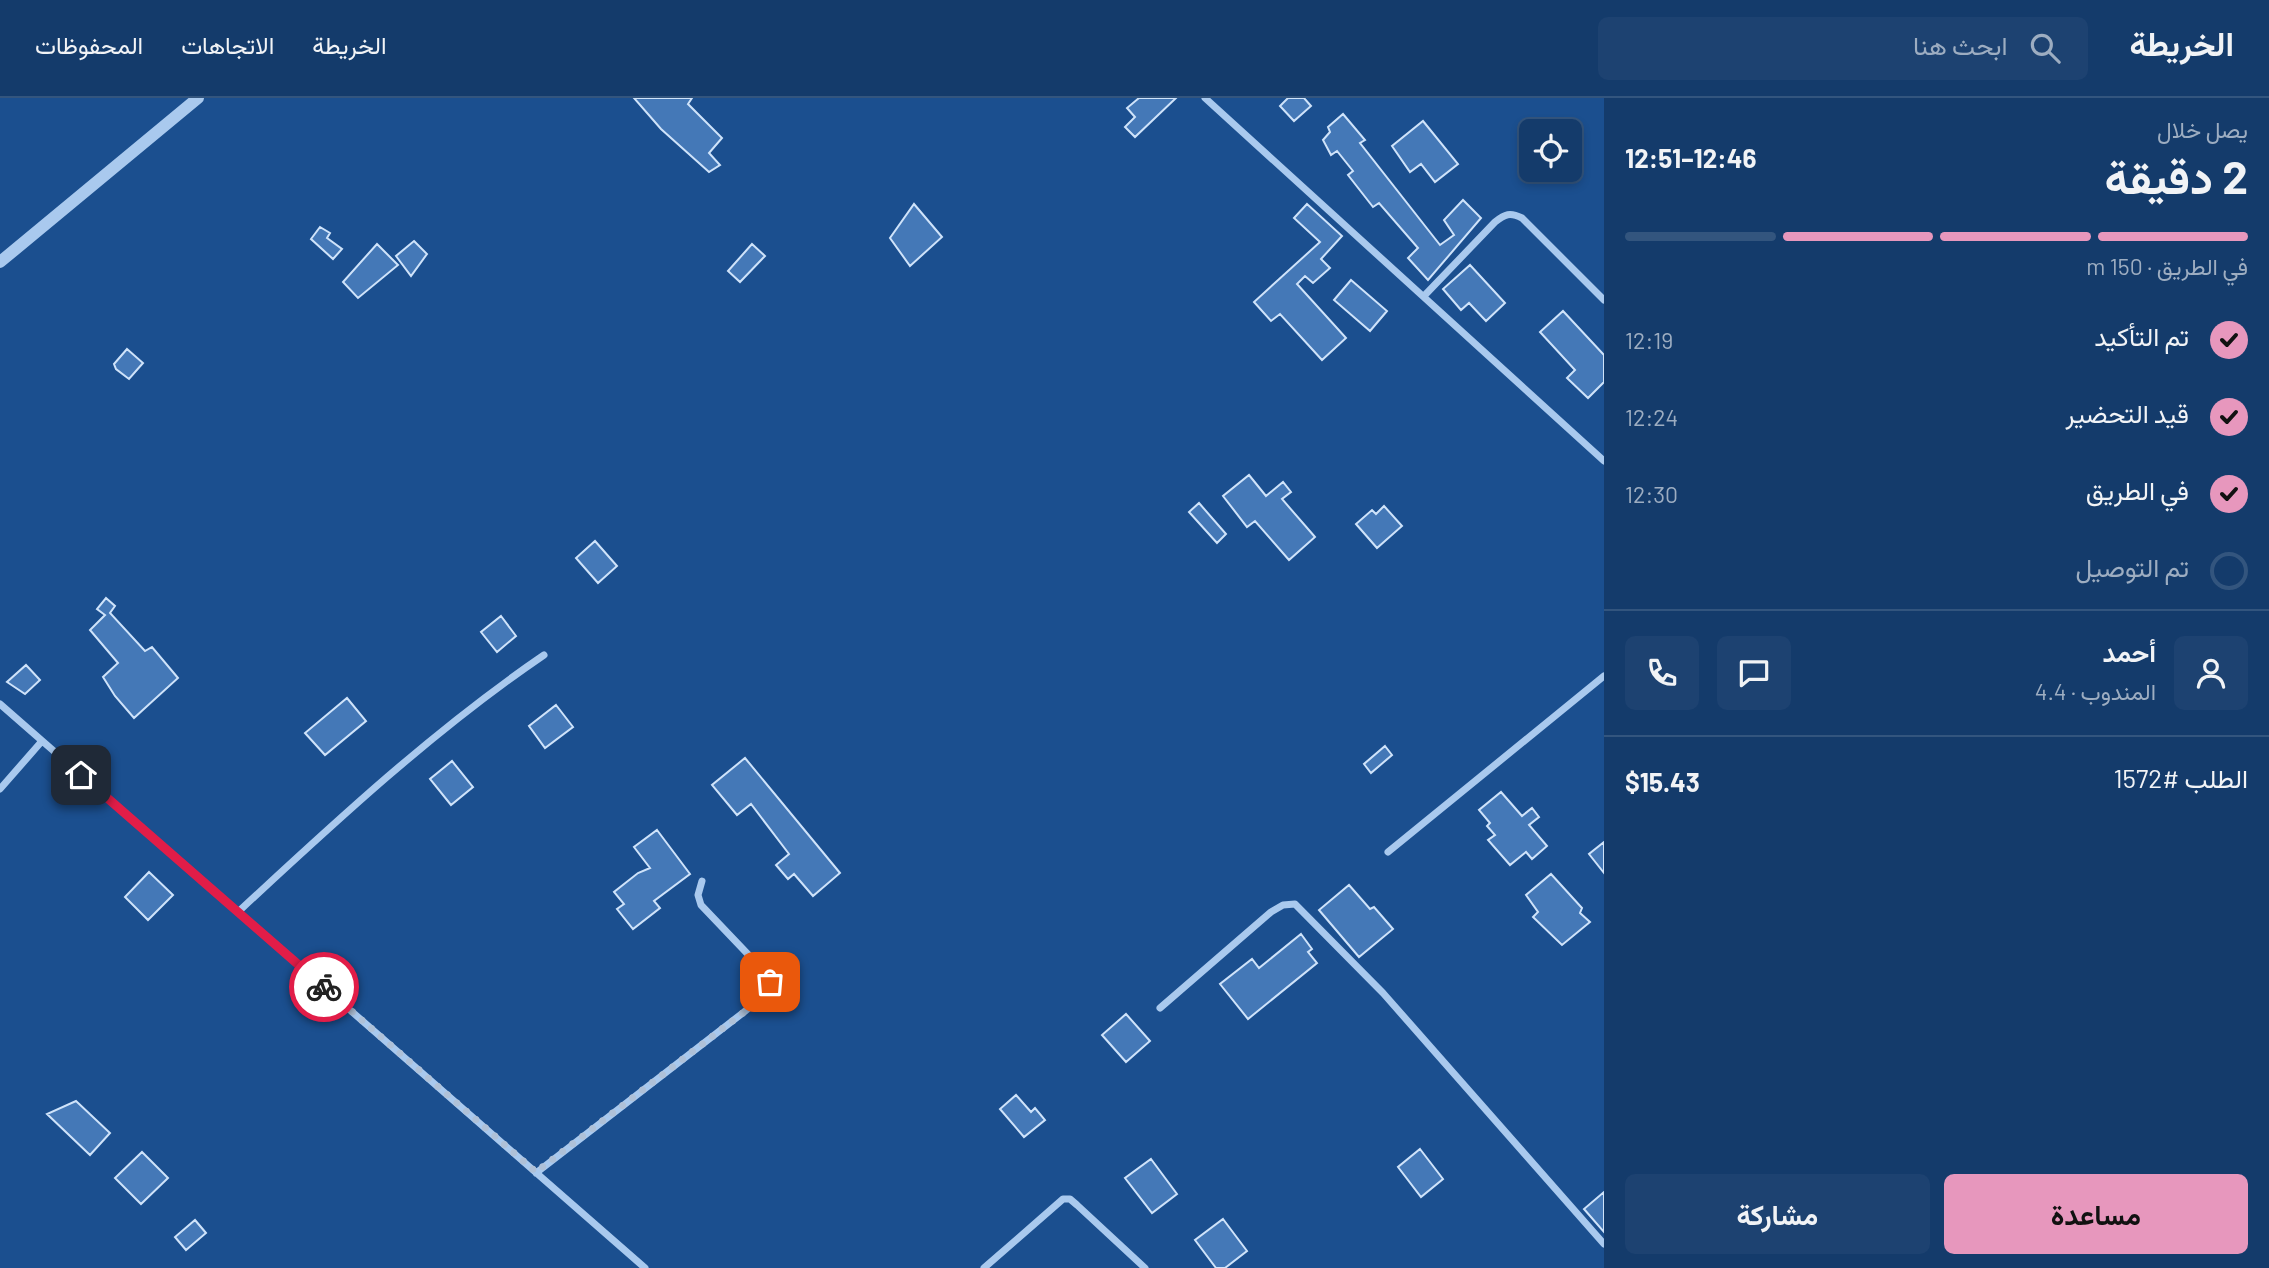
<!DOCTYPE html>
<html lang="ar">
<meta charset="utf-8">
<style>
:root{--surface:#143b6b;--page:#1d4271;--text:#f1f3f6;--muted:#9dadc1;--line:#33557e;--accent:#e797bd}
body{margin:0;font-family:Barlow,Vazirmatn,sans-serif;background:var(--page);color:var(--text);direction:rtl;height:100vh;display:flex;flex-direction:column;font-size:26px;white-space:nowrap}
*{box-sizing:border-box;margin:0}
p{font-size:23px;color:var(--muted)}
.icon{flex:none;width:38px;height:38px;fill:none;stroke:currentColor;stroke-width:2;stroke-linecap:round;stroke-linejoin:round}
.map{position:relative;flex:1;overflow:hidden;direction:ltr}
.side{display:flex;flex-direction:column;background:var(--surface);width:665px}
.side>*{flex:none}
.buttons{position:absolute;left:1519px;top:21px;display:grid;gap:14px}
.buttons a{display:grid;place-items:center;width:63px;height:63px;border-radius:10px;background:var(--surface);box-shadow:0 4px 10px #0003,0 0 0 2px var(--line);font-size:35px}
.pin{position:absolute;display:grid;place-items:center;width:60px;height:60px;color:#fff;margin:-30px;border-radius:14px;box-shadow:0 4px 10px #0006}
.courier{position:absolute;display:grid;place-items:center;width:70px;height:70px;margin:-35px;border:5px solid #e11d48;border-radius:50%;background:#fff;color:#222;box-shadow:0 2px 9px #0007}
.overview em{font-style:normal;font-weight:700}
.overview div{display:flex;flex-direction:column-reverse}
.overview{display:flex;align-items:center;justify-content:space-between;height:119px;padding:0 21px}
h1{font-size:46px;font-weight:700;line-height:52px}
.bar{display:grid;grid-template-columns:repeat(4,1fr);gap:10px 7px;align-content:center;height:84px;padding:0 21px}
.bar i{height:9px;border-radius:5px;background:var(--line)}
.bar .active{background:var(--accent)}
.bar p{grid-column:span 4}
.line{display:flex;align-items:center;gap:18px;padding:0 21px;border-top:2px solid var(--line)}
.line div{flex:1}
.round{display:grid;place-items:center;flex:none;width:74px;height:74px;border-radius:10px;background:var(--page)}
ol{padding:0 21px;list-style:none}
li{display:flex;align-items:center;gap:21px;height:77px}
li p{margin-inline-start:auto}
li .icon{padding:7px;border-radius:50%;background:var(--accent);color:#111;stroke-width:4}
li:last-child{color:var(--muted)}
li i{width:38px;height:38px;border:4px solid var(--line);border-radius:50%}
.cta{display:flex;gap:14px;margin-top:auto;padding:14px 21px}
.cta a{flex:1;height:80px;border-radius:10px;background:var(--accent);color:#111;font-size:28px;font-weight:700;line-height:80px;text-align:center}
.cta a+a{background:var(--page);color:var(--text)}
header{display:flex;align-items:center;gap:42px;box-sizing:border-box;height:98px;padding:0 35px;background:var(--surface);border-bottom:2px solid var(--line)}
header strong{font-size:33px}
nav{display:flex;gap:38px;margin-inline-start:auto;font-size:24px}
.search{width:490px;height:63px;background:var(--page);display:flex;align-items:center;gap:18px;box-sizing:border-box;padding:0 24px;border-radius:10px;color:var(--muted);font-size:26px}
main{display:flex;flex:1;min-height:0}
.map>svg:first-child{display:block}
</style>
<header>
<strong>الخريطة</strong>
<div class="search"><svg class="icon" aria-label="search" viewBox="0 0 24 24"><circle cx="10" cy="10" r="6"/><path d="M15 15l6 6"/></svg>ابحث هنا</div>
<nav><a>الخريطة</a><a>الاتجاهات</a><a>المحفوظات</a></nav>
</header>
<main>
<section class="side">
<div class="overview"><div><h1>2 دقيقة</h1><p>يصل خلال</p></div><em>12:46–12:51</em></div>
<div class="bar"><i class="active"></i><i class="active"></i><i class="active"></i><i></i><p>في الطريق · 150 m</p></div>
<ol>
<li><svg class="icon" aria-label="check" viewBox="0 0 24 24"><path d="M5 12l5 5 9-10"/></svg>تم التأكيد<p>12:19</p></li>
<li><svg class="icon" aria-label="check" viewBox="0 0 24 24"><path d="M5 12l5 5 9-10"/></svg>قيد التحضير<p>12:24</p></li>
<li><svg class="icon" aria-label="check" viewBox="0 0 24 24"><path d="M5 12l5 5 9-10"/></svg>في الطريق<p>12:30</p></li>
<li><i></i>تم التوصيل</li>
</ol>
<div class="line" style="height:126px"><a class="round"><svg class="icon" aria-label="person" viewBox="0 0 24 24"><circle cx="12" cy="8" r="4"/><path d="M4 21q1-7 8-7t8 7"/></svg></a><div><b>أحمد</b><p>المندوب · 4.4</p></div><a class="round"><svg class="icon" aria-label="chat" viewBox="0 0 24 24"><path d="M4 5h16v11H9l-5 4z"/></svg></a><a class="round"><svg class="icon" aria-label="phone" viewBox="0 0 24 24"><path d="M5 4h4l2 5-3 2q2 4 5 5l2-3 5 2v4C11 20 4 13 5 4z"/></svg></a></div>
<div class="line" style="height:91px"><div>الطلب #1572</div><b>$15.43</b></div>
<div class="cta"><a>مساعدة</a><a>مشاركة</a></div>
</section>
<div class="map">
<svg width="1604" height="1170" viewBox="0 0 1604 1170">
<rect width="100%" height="100%" fill="#1b4f8f"/>
<path fill="#4478b7" stroke="#cfe3fa" stroke-width="2" d="M634 0H692L688 6 722 40 709 55 720 67 709 74 661 31Z
M1139 0H1176L1135 39 1125 29 1135 19 1127 10Z
M1288 0H1304L1311 8 1294 23 1280 8Z
M1343 16 1365 42 1360 45 1440 147 1454 137 1444 122 1463 102 1481 120 1428 182 1408 160 1418 150 1379 105 1373 109 1348 77 1353 73 1337 53 1331 57 1323 42 1330 34 1328 29Z
M1423 23 1458 66 1435 84 1421 66 1410 74 1392 48Z
M914 106 942 139 910 168 890 140Z
M1307 106 1342 138 1321 161 1330 170 1313 185 1305 178 1297 186 1346 240 1322 262 1280 216 1271 223 1254 204 1320 144 1294 120Z
M320 129 330 135 327 140 342 151 333 161 311 141Z
M414 143 427 156 411 178 396 158Z
M377 146 398 167 358 200 343 184Z
M752 146 765 158 740 184 728 173Z
M1470 167 1505 205 1486 223 1469 205 1461 212 1443 191Z
M1351 182 1387 213 1370 233 1334 202Z
M1563 213 1604 257V284L1588 300 1567 280 1575 272 1540 234Z
M127 251 143 265 129 281 116 271 114 266Z
M1249 377 1266 398 1283 384 1291 394 1282 401 1315 439 1289 462 1255 423 1247 429 1223 398Z
M1199 405 1226 436 1217 445 1189 414Z
M1384 408 1402 428 1377 450 1356 426 1372 412 1376 416Z
M595 443 617 468 598 485 576 460Z
M106 500 115 508 110 515 145 553 152 549 178 580 134 620 115 598 103 579 118 565 90 532 105 517 97 511Z
M501 518 516 538 497 554 481 534Z
M26 567 40 582 25 596 7 584Z
M347 600 366 623 325 657 305 635Z
M556 607 573 629 545 650 529 628Z
M1385 648 1392 657 1371 675 1364 666Z
M745 660 840 775 813 798 794 776 788 781 776 767 789 756 751 706 737 717 712 687Z
M452 663 473 689 451 707 430 681Z
M1501 694 1522 718 1532 710 1539 719 1529 727 1547 748 1532 761 1526 754 1510 767 1488 742 1495 737 1487 728 1490 725 1479 712Z
M657 732 690 776 654 803 660 810 633 831 617 811 624 806 614 794 638 775 650 770 634 749Z
M1604 744V775L1589 756Z
M149 774 173 797 148 822 125 799Z
M1551 776 1582 810 1580 815 1590 824 1562 847 1533 819 1538 814 1526 797Z
M1349 787 1370 811 1374 809 1393 831 1359 859 1319 812Z
M1301 836 1312 851 1308 854 1317 865 1248 921 1220 886 1252 861 1259 870Z
M1126 916 1150 943 1126 964 1102 937Z
M1016 997 1031 1014 1035 1010 1045 1022 1024 1039 1000 1011Z
M76 1003 110 1035 90 1057 47 1016Z
M1420 1051 1443 1081 1421 1099 1398 1069Z
M142 1054 168 1080 141 1106 115 1080Z
M1151 1061 1177 1096 1152 1115 1125 1080Z
M1604 1094V1134L1584 1111Z
M1223 1121 1247 1153 1225 1170H1216L1195 1142Z
M195 1122 206 1135 186 1152 175 1139Z"/>
<g fill="none" stroke-linecap="round" stroke-linejoin="round">
<path stroke="#a9c9ee" stroke-width="7" d="M1205 0 1604 363
M1424 198 1495 124C1505 116 1510 114 1522 120L1604 202
M0 606 645 1170
M0 691 42 643
M1388 754 1604 578
M238 814C335 724 434 632 544 557
M1160 910 1271 814 1283 807 1295 806 1383 895 1604 1146
M536 1075 744 914 762 899 770 884 763 872 701 807 698 797 702 783
M984 1170 1063 1101H1070L1077 1107 1145 1170"/>
<path stroke="#a9c9ee" stroke-width="12" d="M0 164 198 0"/>
</g>
<g fill="none" stroke-linecap="round" stroke-linejoin="round">
<path stroke="#afc1d8" stroke-width="7" stroke-dasharray="0 12.6" d="M324 889 536 1074 744 914 762 899 770 884"/>
<path stroke="#e11d48" stroke-width="9" d="M81 677 324 889"/>
</g>
</svg>
<div class="buttons">
<a><svg class="icon" aria-label="locate" viewBox="0 0 24 24"><circle cx="12" cy="12" r="6"/><path d="M12 2v4M12 18v4M2 12h4M18 12h4"/></svg></a>
</div>
<div class="pin" style="left:770px;top:884px;background:#ea580c"><svg class="icon" aria-label="bag" viewBox="0 0 24 24"><path d="M5 8h14l-1 12H6zM9 8a3 3 0 0 1 6 0"/></svg></div>
<div class="pin" style="left:81px;top:677px;background:#1f2937"><svg class="icon" aria-label="home" viewBox="0 0 24 24"><path d="M3 11l9-7 9 7M6 9v11h12V9"/></svg></div>
<div class="courier" style="left:324px;top:889px"><svg class="icon" aria-label="bike" viewBox="0 0 24 24"><circle cx="6" cy="16" r="4"/><circle cx="18" cy="16" r="4"/><path d="M6 16l4-8h5l3 8M10 8l3 8H6M13 5h3"/></svg></div>
</div>
</main>
